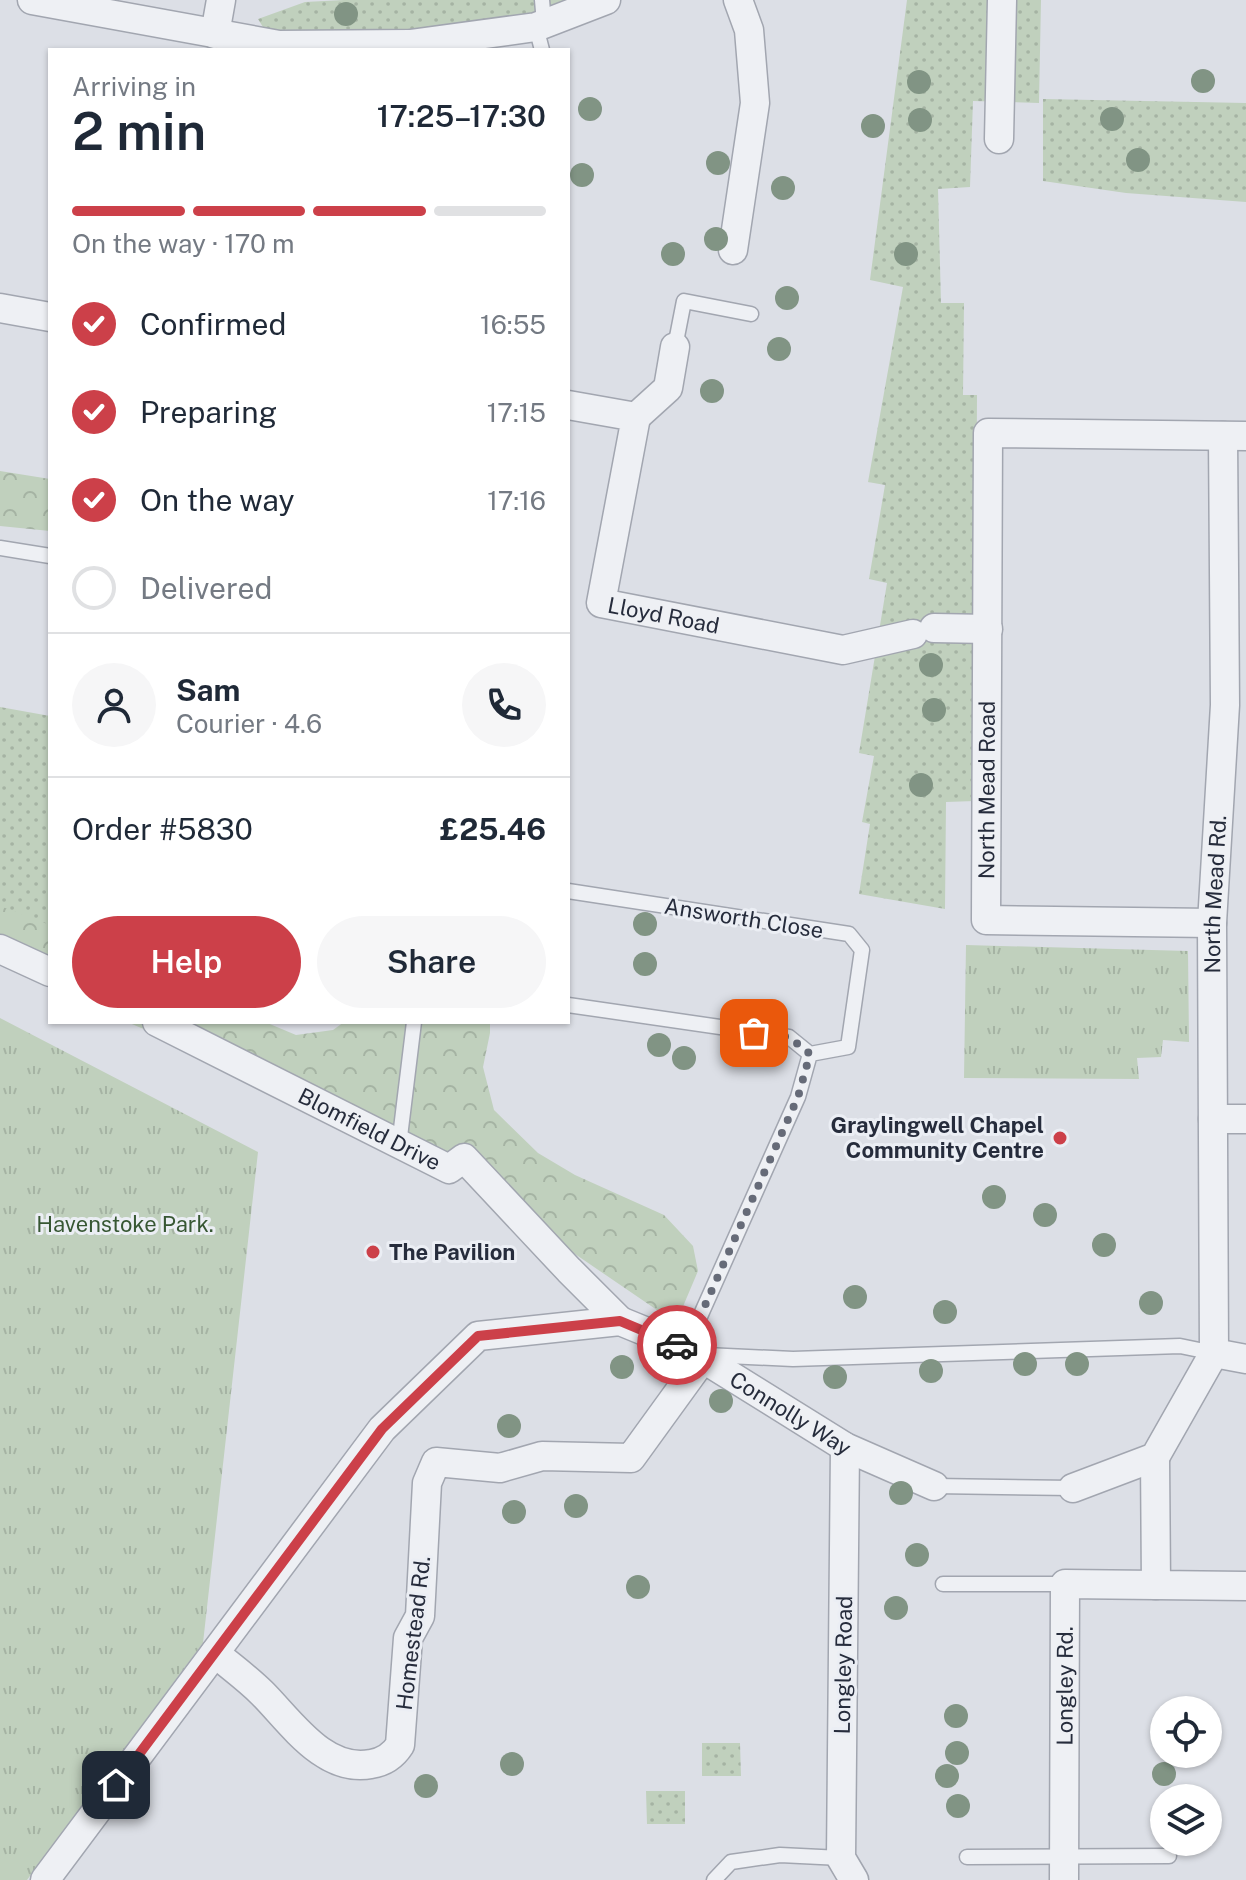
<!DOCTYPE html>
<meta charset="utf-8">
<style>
:root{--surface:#fff;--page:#f6f6f7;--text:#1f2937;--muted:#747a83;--line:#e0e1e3;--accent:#cc4049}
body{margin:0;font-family:"Public Sans",sans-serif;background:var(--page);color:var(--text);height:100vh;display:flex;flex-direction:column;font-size:30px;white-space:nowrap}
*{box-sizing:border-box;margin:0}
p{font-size:26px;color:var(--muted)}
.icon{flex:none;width:44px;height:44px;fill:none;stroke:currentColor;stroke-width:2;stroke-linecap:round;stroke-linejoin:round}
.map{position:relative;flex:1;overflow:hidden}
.sheet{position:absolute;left:48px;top:48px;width:522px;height:976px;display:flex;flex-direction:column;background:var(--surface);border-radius:0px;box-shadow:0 2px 6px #0004}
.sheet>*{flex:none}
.fabs{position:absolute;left:1150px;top:1696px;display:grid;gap:16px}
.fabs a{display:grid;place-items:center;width:72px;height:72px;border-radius:50%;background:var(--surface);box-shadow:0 2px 6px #0004;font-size:40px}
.pin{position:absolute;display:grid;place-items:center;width:68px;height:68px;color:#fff;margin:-34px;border-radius:16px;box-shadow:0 4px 12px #0006}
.courier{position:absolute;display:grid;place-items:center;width:80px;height:80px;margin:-40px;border:6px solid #cc4049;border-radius:50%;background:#fff;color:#222;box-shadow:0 2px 10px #0007}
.headline em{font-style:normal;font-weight:600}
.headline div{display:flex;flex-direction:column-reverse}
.headline{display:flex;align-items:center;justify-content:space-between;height:136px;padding:0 24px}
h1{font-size:52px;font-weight:600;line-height:60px}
.bar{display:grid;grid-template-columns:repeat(4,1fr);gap:12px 8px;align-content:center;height:96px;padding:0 24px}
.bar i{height:10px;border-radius:6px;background:var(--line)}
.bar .current{background:var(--accent)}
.bar p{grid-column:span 4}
.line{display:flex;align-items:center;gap:20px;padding:0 24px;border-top:2px solid var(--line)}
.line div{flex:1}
.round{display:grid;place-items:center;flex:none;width:84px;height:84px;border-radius:42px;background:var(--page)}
ol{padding:0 24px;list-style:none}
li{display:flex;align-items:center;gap:24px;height:88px}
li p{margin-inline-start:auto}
li .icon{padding:8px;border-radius:50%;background:var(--accent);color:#fff;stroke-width:4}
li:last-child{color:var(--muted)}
li i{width:44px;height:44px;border:4px solid var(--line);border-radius:50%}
.button{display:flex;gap:16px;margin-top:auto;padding:16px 24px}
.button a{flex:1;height:92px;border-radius:48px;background:var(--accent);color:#fff;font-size:32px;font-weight:600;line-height:92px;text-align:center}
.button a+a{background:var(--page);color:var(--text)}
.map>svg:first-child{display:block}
</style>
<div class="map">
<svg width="1246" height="1880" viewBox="0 0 1246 1880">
<defs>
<pattern id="grass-dots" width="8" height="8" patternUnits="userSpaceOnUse" patternTransform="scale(2)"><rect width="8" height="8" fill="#c0d0bd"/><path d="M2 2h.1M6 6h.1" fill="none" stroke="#a5b3a3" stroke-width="1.8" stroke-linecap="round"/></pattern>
<pattern id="forest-crowns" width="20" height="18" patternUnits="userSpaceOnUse" patternTransform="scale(2)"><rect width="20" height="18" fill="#c0d0bd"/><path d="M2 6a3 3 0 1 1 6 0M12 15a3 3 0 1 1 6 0" fill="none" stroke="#a5b3a3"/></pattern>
<pattern id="park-tufts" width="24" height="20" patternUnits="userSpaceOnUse" patternTransform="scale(2)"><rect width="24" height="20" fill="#c0d0bd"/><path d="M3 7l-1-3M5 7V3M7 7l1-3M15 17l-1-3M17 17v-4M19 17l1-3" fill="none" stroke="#a5b3a3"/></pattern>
</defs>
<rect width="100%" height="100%" fill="#dcdfe6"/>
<path fill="url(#grass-dots)" d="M344 0H587L535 16 410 36 266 32 258 19 305 2Z
M907 0H1041L1039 103 973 101 970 187 938 189 941 303H964L963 395H977L975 801 946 802 945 909 859 894 870 824 862 822 874 756 859 753 887 583 869 579 885 485 868 482 903 287 870 280Z
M1043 99 1246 103V202L1126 193 1043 181Z
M0 707 50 716V984L0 959Z
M702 1743H740L741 1776H702Z
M646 1791H685V1824H647Z"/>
<path fill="url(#forest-crowns)" d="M0 471 50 479V531L0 526Z
M0 906 50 925V984L0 959Z
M127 1022H265L296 1035 333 1030 344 1022H490V1033L483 1067 494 1110 538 1153 575 1175 664 1215 693 1246 698 1271 676 1323 408 1140Z"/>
<path fill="url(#park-tufts)" d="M966 945 1188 951 1189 1042 1163 1040 1161 1057 1137 1058 1139 1079 964 1078Z
M0 1018 258 1152 203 1643 27 1880H0Z"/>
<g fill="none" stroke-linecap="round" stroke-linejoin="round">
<defs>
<path id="service" d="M542 0 544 23
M536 27 542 50
M675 347 684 301 751 314
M0 548 50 556
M568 891 849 934 862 950 848 1047 810 1054 789 1037 568 1005
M399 1145 414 1022
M686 1348 798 1097 810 1054
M706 1355 793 1359 1180 1346 1214 1353
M934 1486 1073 1488
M943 1584H1065
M967 1857 1169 1856
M714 1880 731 1862 780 1855 841 1858"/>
<g id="minor">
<path d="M32 0 279 45 410 44 536 27 606 0"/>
<path d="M215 34 221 0"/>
<path d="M999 139 1002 0"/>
<path d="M733 250 755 103 749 30 738 0"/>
<path d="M0 308 50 317"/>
<path id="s1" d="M568 405 636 417 601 603 843 650 913 634"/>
<path d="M636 417 668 388 675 347"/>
<path d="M934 628 988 629"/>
<path id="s2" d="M1212 923 986 920 988 433 1246 436"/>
<path d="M0 949 50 972"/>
<path id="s3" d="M157 1022 449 1169 464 1158 569 1270 620 1321"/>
<path d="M1213 1119H1246"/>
<path d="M1214 1353 1246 1359"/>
<path d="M845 1447 841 1858 854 1880"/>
<path d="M1155 1457 1156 1585 1246 1586"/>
<path id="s4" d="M1073 1488 1155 1457 1214 1353 1212 923 1225 705 1223 436"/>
<path d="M215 1653C230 1666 247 1678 262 1693 291 1722 324 1773 371 1764 384 1762 393 1756 400 1745L408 1638 420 1616 427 1483 436 1462 500 1468 542 1456 631 1458 702 1360"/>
<path id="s5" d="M45 1880 382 1429 478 1336 620 1321 686 1348 845 1447 934 1486"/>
<path id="s6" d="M1064 1880 1065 1584 1156 1585"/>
</g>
</defs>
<use href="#service" stroke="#a2a6b0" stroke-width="17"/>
<use href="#minor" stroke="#a2a6b0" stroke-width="31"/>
<use href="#service" stroke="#eef0f4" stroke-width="14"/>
<use href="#minor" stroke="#eef0f4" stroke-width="28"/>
</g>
<g fill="#819484">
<circle cx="346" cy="14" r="12"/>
<circle cx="1203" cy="81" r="12"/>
<circle cx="919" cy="82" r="12"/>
<circle cx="590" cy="109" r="12"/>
<circle cx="1112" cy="119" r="12"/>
<circle cx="920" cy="120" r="12"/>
<circle cx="873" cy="126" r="12"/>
<circle cx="1138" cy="160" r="12"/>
<circle cx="718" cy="163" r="12"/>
<circle cx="582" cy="175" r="12"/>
<circle cx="783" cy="188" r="12"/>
<circle cx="716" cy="239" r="12"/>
<circle cx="673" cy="254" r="12"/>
<circle cx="906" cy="254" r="12"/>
<circle cx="787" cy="298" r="12"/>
<circle cx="779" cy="349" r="12"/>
<circle cx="712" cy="391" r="12"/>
<circle cx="931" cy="665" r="12"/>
<circle cx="934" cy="710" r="12"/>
<circle cx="921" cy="785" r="12"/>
<circle cx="645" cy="924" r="12"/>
<circle cx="645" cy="964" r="12"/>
<circle cx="659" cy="1045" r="12"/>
<circle cx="684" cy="1058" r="12"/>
<circle cx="994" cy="1197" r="12"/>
<circle cx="1045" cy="1215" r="12"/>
<circle cx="1104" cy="1245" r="12"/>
<circle cx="855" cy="1297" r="12"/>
<circle cx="1151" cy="1303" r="12"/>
<circle cx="945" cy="1312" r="12"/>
<circle cx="1025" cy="1364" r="12"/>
<circle cx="1077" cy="1364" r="12"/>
<circle cx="622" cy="1367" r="12"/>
<circle cx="931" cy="1371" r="12"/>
<circle cx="835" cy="1377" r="12"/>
<circle cx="721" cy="1401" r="12"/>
<circle cx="509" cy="1426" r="12"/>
<circle cx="901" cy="1493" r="12"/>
<circle cx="576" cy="1506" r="12"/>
<circle cx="514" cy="1512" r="12"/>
<circle cx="917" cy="1555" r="12"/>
<circle cx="638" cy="1587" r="12"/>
<circle cx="896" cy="1608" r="12"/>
<circle cx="956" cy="1716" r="12"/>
<circle cx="957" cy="1753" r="12"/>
<circle cx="512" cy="1764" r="12"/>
<circle cx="1164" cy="1774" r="12"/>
<circle cx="947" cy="1776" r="12"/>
<circle cx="426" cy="1786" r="12"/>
<circle cx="958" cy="1806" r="12"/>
</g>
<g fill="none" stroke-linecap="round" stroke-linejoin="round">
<path stroke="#666b78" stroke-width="8" stroke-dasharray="0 14.4" d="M677 1345 686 1348 798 1097 810 1054 789 1037 754 1033"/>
<path stroke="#cc4049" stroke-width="10" d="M116 1785 382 1429 478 1336 620 1321 677 1345"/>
</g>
<g fill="#cc4049" stroke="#ebeef4" stroke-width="3">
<circle cx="1060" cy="1138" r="8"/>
<circle cx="373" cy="1252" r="8"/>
</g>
<g text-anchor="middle" stroke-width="6" stroke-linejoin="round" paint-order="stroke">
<g font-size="22" fill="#262c3c" stroke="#ebeef4">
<text dy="8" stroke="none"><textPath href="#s1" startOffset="322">Lloyd Road</textPath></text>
<text dy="8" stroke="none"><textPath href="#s2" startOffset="356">North Mead Road</textPath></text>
<text dy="8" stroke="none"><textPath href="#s4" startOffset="666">North Mead Rd.</textPath></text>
<text transform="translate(744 918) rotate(9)" y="8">Answorth Close</text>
<text dy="8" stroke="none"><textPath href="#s3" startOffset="238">Blomfield Drive</textPath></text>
<text dy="8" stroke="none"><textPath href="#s5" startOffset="1034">Connolly Way</textPath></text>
<text transform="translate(413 1633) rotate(-83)" y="8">Homestead Rd.</text>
<text transform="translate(843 1665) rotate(-89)" y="8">Longley Road</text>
<text dy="8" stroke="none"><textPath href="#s6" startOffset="194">Longley Rd.</textPath></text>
</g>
<g font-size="22" font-weight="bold" fill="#262c3c" stroke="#ebeef4" text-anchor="end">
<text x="1044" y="1133">Graylingwell Chapel<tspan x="1044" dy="25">Community Centre</tspan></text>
<text x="389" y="1260" text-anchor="start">The Pavilion</text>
</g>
<g font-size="22" fill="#375733" stroke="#ebeef4">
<text x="125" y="1232">Havenstoke Park.</text>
</g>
</g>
</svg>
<div class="fabs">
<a><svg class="icon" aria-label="locate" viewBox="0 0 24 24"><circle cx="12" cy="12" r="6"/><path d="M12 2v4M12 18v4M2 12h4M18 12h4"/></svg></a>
<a><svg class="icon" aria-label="layers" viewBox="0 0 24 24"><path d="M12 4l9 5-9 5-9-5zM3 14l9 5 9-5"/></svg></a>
</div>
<div class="pin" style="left:754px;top:1033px;background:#ea580c"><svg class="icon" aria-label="bag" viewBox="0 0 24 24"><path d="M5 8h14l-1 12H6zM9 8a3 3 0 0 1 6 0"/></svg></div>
<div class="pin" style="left:116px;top:1785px;background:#1f2937"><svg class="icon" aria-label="home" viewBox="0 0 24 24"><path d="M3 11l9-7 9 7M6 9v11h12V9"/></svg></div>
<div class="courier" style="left:677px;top:1345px"><svg class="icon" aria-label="car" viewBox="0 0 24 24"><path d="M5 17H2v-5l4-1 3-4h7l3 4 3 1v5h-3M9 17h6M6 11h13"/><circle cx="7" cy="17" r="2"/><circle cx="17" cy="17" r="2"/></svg></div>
<section class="sheet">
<div class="headline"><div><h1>2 min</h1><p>Arriving in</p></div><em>17:25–17:30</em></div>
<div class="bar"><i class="current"></i><i class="current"></i><i class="current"></i><i></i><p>On the way · 170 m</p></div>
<ol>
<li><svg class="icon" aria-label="check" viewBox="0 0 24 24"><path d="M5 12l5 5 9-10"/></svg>Confirmed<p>16:55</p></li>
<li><svg class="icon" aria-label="check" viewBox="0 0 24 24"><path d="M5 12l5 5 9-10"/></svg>Preparing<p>17:15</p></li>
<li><svg class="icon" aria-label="check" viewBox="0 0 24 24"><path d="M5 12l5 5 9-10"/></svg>On the way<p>17:16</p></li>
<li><i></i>Delivered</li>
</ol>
<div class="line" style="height:144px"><a class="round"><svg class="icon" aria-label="person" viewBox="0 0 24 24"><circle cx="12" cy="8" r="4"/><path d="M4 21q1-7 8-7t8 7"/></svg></a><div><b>Sam</b><p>Courier · 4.6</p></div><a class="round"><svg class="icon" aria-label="phone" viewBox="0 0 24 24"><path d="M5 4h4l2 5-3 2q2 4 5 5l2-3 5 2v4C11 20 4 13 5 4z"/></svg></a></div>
<div class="line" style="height:104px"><div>Order #5830</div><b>£25.46</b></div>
<div class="button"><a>Help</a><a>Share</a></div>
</section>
</div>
